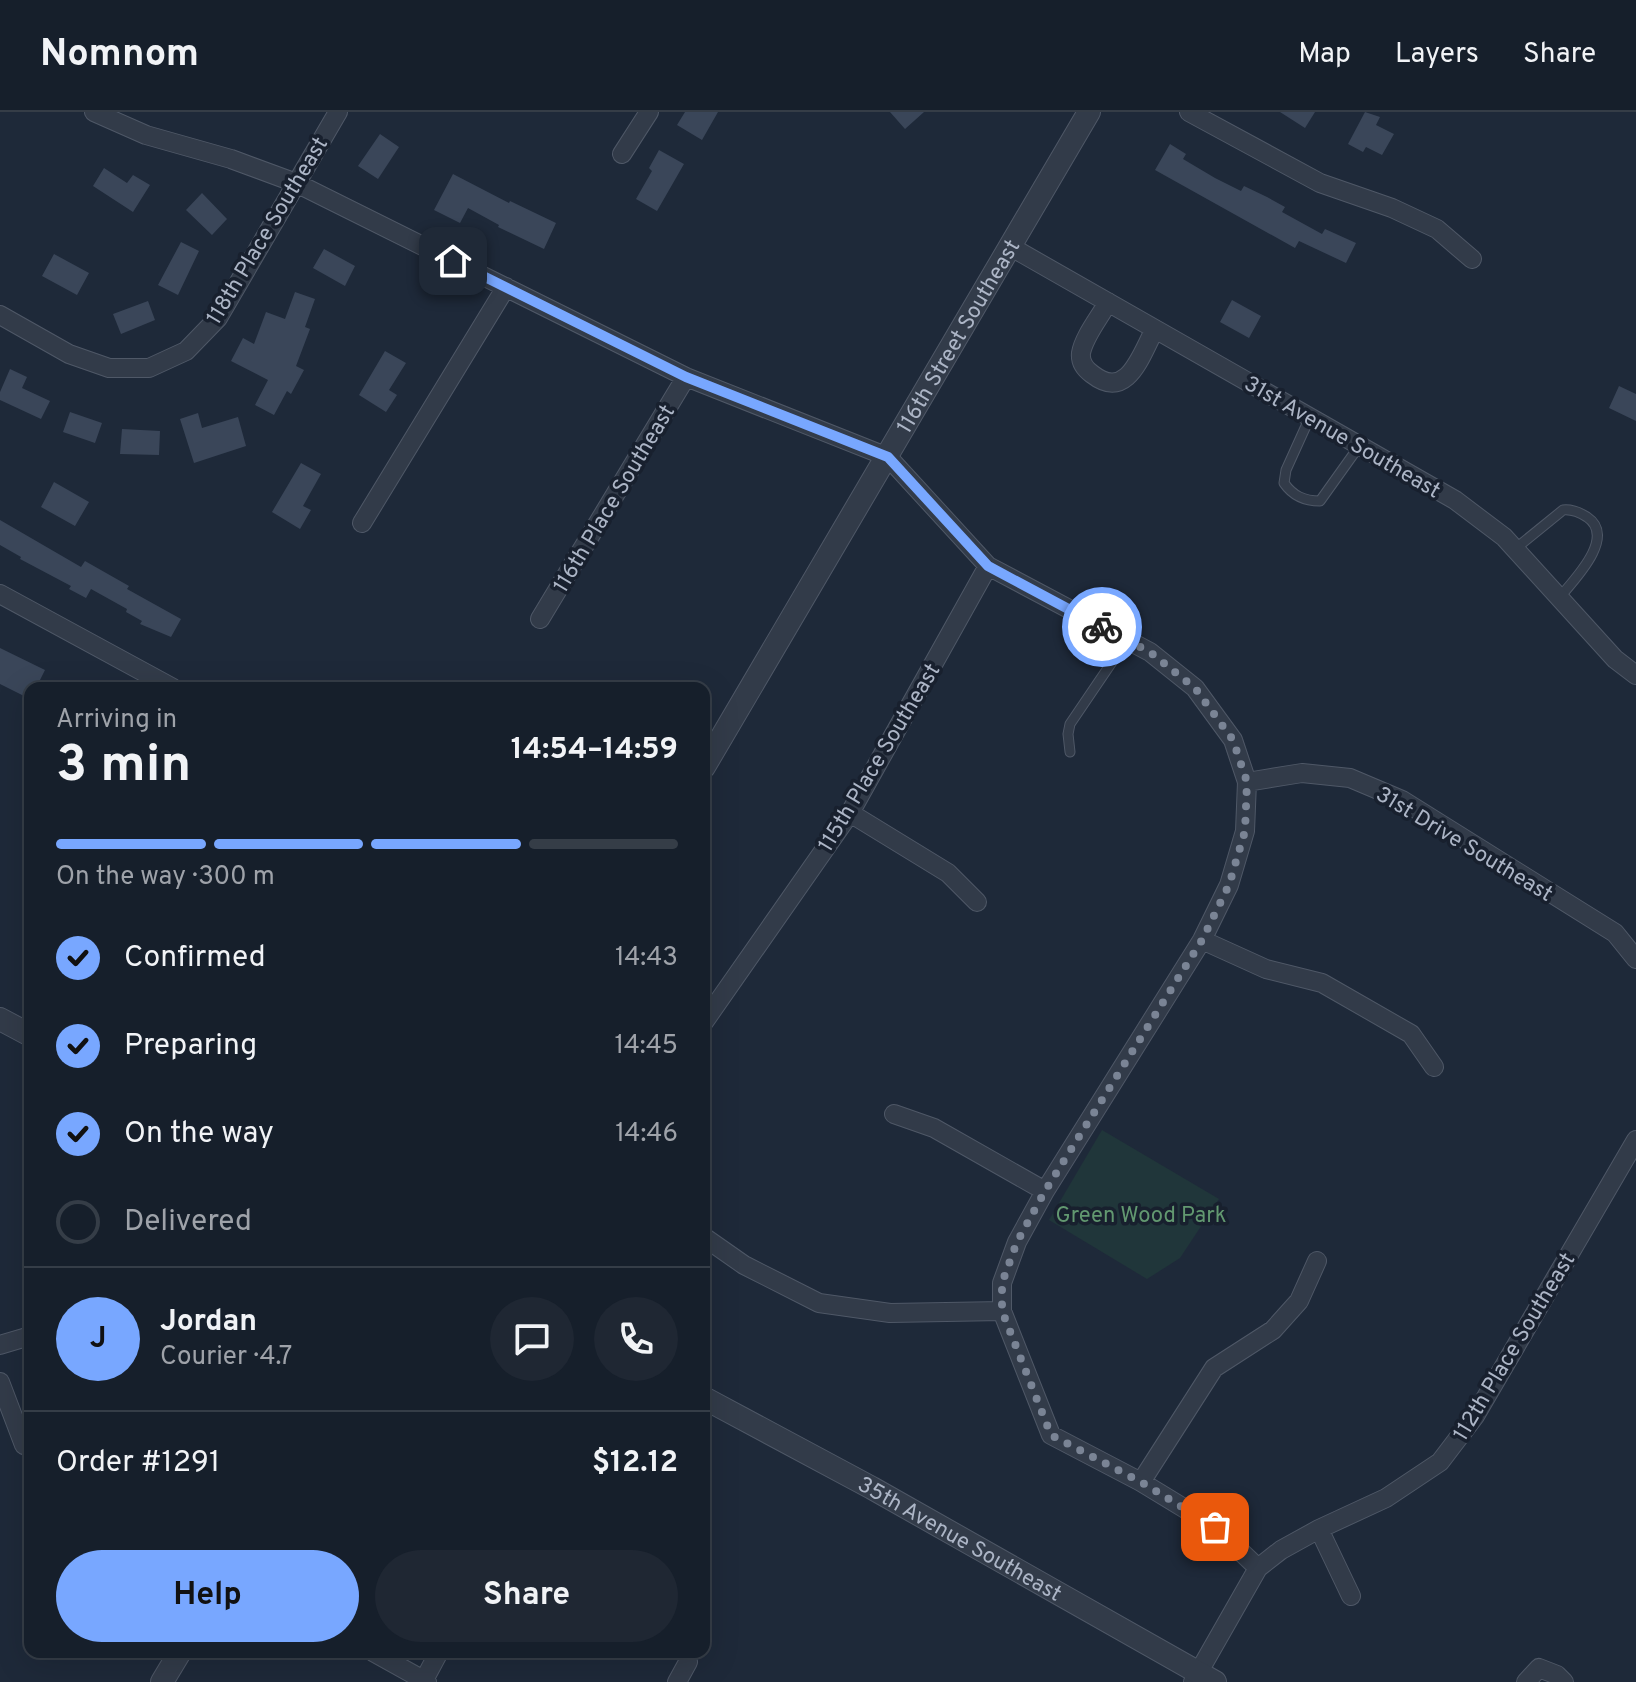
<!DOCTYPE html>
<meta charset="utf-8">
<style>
:root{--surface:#161f2b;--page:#1f2733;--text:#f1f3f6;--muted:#9ea2a9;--line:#353d47;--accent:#78a7ff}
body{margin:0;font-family:Overpass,sans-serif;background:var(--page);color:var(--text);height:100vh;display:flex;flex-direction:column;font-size:30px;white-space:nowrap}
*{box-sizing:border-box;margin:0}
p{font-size:26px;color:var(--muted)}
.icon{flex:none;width:44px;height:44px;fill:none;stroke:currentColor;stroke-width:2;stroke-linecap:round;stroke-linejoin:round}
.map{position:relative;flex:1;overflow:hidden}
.sheet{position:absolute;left:24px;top:570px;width:686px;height:976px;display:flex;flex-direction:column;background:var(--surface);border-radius:16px;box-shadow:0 8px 32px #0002,0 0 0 2px var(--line)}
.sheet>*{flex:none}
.pin{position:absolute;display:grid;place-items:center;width:68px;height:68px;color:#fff;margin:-34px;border-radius:16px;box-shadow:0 4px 12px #0006}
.courier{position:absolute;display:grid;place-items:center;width:80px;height:80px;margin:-40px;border:6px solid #78a7ff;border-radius:50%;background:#fff;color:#222;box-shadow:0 2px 10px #0007}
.head em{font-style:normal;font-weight:700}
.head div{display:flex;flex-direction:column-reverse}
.head{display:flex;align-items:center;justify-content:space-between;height:136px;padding:0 32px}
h1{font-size:52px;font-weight:700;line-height:60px}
.bar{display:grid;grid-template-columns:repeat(4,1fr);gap:12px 8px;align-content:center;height:96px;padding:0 32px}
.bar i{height:10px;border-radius:6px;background:var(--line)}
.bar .current{background:var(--accent)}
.bar p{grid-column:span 4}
.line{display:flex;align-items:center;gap:20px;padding:0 32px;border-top:2px solid var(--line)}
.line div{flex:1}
.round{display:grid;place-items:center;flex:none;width:84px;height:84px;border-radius:42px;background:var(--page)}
ol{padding:0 32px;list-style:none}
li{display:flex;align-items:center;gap:24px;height:88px}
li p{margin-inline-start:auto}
li .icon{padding:8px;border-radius:50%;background:var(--accent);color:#111;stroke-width:4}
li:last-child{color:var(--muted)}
li i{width:44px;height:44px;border:4px solid var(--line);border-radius:50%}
.button{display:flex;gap:16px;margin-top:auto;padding:16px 32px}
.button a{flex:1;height:92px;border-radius:48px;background:var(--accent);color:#111;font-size:32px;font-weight:700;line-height:92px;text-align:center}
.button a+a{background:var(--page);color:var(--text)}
header{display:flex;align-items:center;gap:48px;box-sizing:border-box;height:112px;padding:0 40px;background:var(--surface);border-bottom:2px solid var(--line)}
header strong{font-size:38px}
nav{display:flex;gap:44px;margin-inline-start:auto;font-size:28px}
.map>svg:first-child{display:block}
</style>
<header>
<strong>Nomnom</strong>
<nav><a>Map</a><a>Layers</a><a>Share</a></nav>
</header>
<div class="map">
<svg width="1636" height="1570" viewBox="0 0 1636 1570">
<rect width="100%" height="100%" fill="#1e2939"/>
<path fill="#20363a" d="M1102 1018 1219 1087 1180 1146 1147 1167 1049 1108Z"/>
<path fill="#3a4659" d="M685 0H718L702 28 677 13Z
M890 0H924L905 17Z
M1280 0H1315L1305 16Z
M1365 0 1380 5 1376 13 1394 22 1382 43 1366 35 1363 40 1348 32Z
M380 22 399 35 378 67 358 54Z
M1170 32 1186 42 1183 47 1215 66 1241 79 1244 74 1267 85 1285 95 1282 100 1322 122 1325 117 1356 131 1346 151 1299 129 1295 136 1155 58Z
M659 38 684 52 657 99 636 87 652 59 649 56Z
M104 56 127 71 133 63 150 73 133 100 93 74Z
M453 62 509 91 510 89 556 111 544 137 498 115 499 113 468 96 460 111 434 98Z
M202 81 227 107 212 123 186 98Z
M181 130 199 139 178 183 158 173Z
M324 137 355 154 345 174 313 156Z
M54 142 89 161 77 183 42 164Z
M295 180 315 187 305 215 310 217 296 254 304 258 291 282 287 279 274 303 255 293 268 268 231 249 243 226 254 232 266 200 285 207Z
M1232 188 1261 204 1249 226 1220 210Z
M148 189 155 208 121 222 113 202Z
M385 239 406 251 389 278 397 283 386 300 359 283Z
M10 257 27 265 22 276 50 289 41 307 0 288V280Z
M1619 274 1636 282V309L1609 296Z
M70 300 102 311 95 331 63 320Z
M198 301 202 316 238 305 246 334 194 351 180 307Z
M122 317 160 319 159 343 120 342Z
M301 351 321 362 303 394 311 398 300 417 272 400Z
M54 370 89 390 75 414 41 395Z
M0 408 81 455 85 449 129 474 127 477 181 507 171 525 140 512 142 509 126 500 127 497 91 477 86 486 69 477 71 474 20 447 21 445 0 433Z
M0 536 45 558 36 576H30V587L0 572Z"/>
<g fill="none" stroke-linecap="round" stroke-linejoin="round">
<defs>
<path id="service" d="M1310 305 1286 358 1284 371C1293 384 1304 389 1320 389L1360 333
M1515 437 1563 398C1572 397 1579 400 1587 405 1617 425 1574 468 1559 486
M1070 640 1068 622 1070 612 1127 528"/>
<path id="minor" d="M94 0 146 23 231 47 296 71 686 265 888 345 988 454 1150 540 1195 576 1233 628 1247 670 1245 719 1229 773 1202 828 1045 1079 1017 1130 1002 1171V1199L1051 1323 1141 1370 1215 1415 1258 1456
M1189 0 1320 71 1392 96 1437 117 1472 147
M622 42 649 0
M1011 135 1455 388 1504 425 1615 547 1636 563
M1108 190C1100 205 1084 224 1081 241 1080 250 1085 257 1092 262 1128 290 1141 242 1155 217
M0 203 69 242 109 256H149L186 239 218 206 338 0
M362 411 506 175
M0 482 173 576
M540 507 686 265
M1247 670 1302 661 1350 666 1402 688 1615 821 1636 847
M850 701 948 761 977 790
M1202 828 1266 857 1322 871 1411 922 1434 955
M704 910 850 701 988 454
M894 1002 934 1016 1045 1079
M704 1125 744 1153 819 1191 890 1201 1002 1199
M0 1233 30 1224
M0 1270 24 1333
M1141 1370 1214 1256 1273 1218 1299 1189 1317 1149
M1319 1417 1351 1484
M373 1540 427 1570
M424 1568 439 1540
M677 1570 688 1550
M1193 1570 1258 1456 1281 1438 1319 1417 1386 1386 1440 1350 1475 1304 1636 1028
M1526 1570 1539 1556 1557 1563 1564 1570"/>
<g id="tertiary">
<path id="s1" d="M704 655 1089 0"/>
<path d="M0 907 30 923"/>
<path id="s2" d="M704 1286 872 1376 1215 1570"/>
<path d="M162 1570 180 1540"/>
</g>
</defs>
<use href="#service" stroke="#4f5867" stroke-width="11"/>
<use href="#minor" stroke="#4f5867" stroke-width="20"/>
<use href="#tertiary" stroke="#4f5867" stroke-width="24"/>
<use href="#service" stroke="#323b49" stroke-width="9"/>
<use href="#minor" stroke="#323b49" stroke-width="18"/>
<use href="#tertiary" stroke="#323b49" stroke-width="22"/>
</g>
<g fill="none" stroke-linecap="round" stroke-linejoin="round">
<path stroke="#7a8495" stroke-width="8" stroke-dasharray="0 14.4" d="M1102 515 1150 540 1195 576 1233 628 1247 670 1245 719 1229 773 1202 828 1045 1079 1017 1130 1002 1171V1199L1051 1323 1141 1370 1215 1415"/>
<path stroke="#78a7ff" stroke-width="10" d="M453 149 686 265 888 345 988 454 1102 515"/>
</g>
<g text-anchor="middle" stroke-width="7" stroke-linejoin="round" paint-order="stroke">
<g font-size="22" fill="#acb5c6" stroke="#18202e">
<text transform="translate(266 118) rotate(-59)" y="8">118th Place Southeast</text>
<text dy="8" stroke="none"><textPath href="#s1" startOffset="500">116th Street Southeast</textPath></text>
<text transform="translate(1343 324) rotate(30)" y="8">31st Avenue Southeast</text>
<text transform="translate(613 386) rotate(-59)" y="8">116th Place Southeast</text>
<text transform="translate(878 645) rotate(-59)" y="8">115th Place Southeast</text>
<text transform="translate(1465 731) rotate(31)" y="8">31st Drive Southeast</text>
<text transform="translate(1513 1234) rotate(-59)" y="8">112th Place Southeast</text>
<text dy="8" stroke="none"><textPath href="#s2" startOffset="292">35th Avenue Southeast</textPath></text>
</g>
<g font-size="22" fill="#629870" stroke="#18202e">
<text x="1141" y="1110">Green Wood Park</text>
</g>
</g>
</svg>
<div class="pin" style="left:1215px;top:1415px;background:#ea580c"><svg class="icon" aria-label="bag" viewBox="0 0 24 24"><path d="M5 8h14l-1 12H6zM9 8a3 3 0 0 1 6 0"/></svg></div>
<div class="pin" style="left:453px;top:149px;background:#1f2937"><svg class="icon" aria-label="home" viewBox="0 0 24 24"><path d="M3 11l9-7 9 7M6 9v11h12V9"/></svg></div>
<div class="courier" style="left:1102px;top:515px"><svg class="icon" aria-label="bike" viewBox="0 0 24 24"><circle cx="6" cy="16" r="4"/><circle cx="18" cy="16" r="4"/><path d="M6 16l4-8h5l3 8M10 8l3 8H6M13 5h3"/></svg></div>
<section class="sheet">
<div class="head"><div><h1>3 min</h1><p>Arriving in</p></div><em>14:54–14:59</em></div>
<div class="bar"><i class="current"></i><i class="current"></i><i class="current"></i><i></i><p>On the way · 300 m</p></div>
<ol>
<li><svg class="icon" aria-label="check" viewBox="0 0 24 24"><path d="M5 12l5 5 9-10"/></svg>Confirmed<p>14:43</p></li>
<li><svg class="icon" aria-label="check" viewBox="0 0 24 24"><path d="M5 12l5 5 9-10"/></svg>Preparing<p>14:45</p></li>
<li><svg class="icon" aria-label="check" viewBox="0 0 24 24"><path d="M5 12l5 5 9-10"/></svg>On the way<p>14:46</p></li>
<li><i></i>Delivered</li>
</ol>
<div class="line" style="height:144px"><b class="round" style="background:var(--accent);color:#111">J</b><div><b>Jordan</b><p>Courier · 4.7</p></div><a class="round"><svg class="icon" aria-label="chat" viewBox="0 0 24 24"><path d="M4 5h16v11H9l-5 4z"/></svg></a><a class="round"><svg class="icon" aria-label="phone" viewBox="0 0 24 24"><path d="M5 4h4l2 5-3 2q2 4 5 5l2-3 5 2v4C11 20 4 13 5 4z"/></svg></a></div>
<div class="line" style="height:104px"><div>Order #1291</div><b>$12.12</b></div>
<div class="button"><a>Help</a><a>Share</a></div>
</section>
</div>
